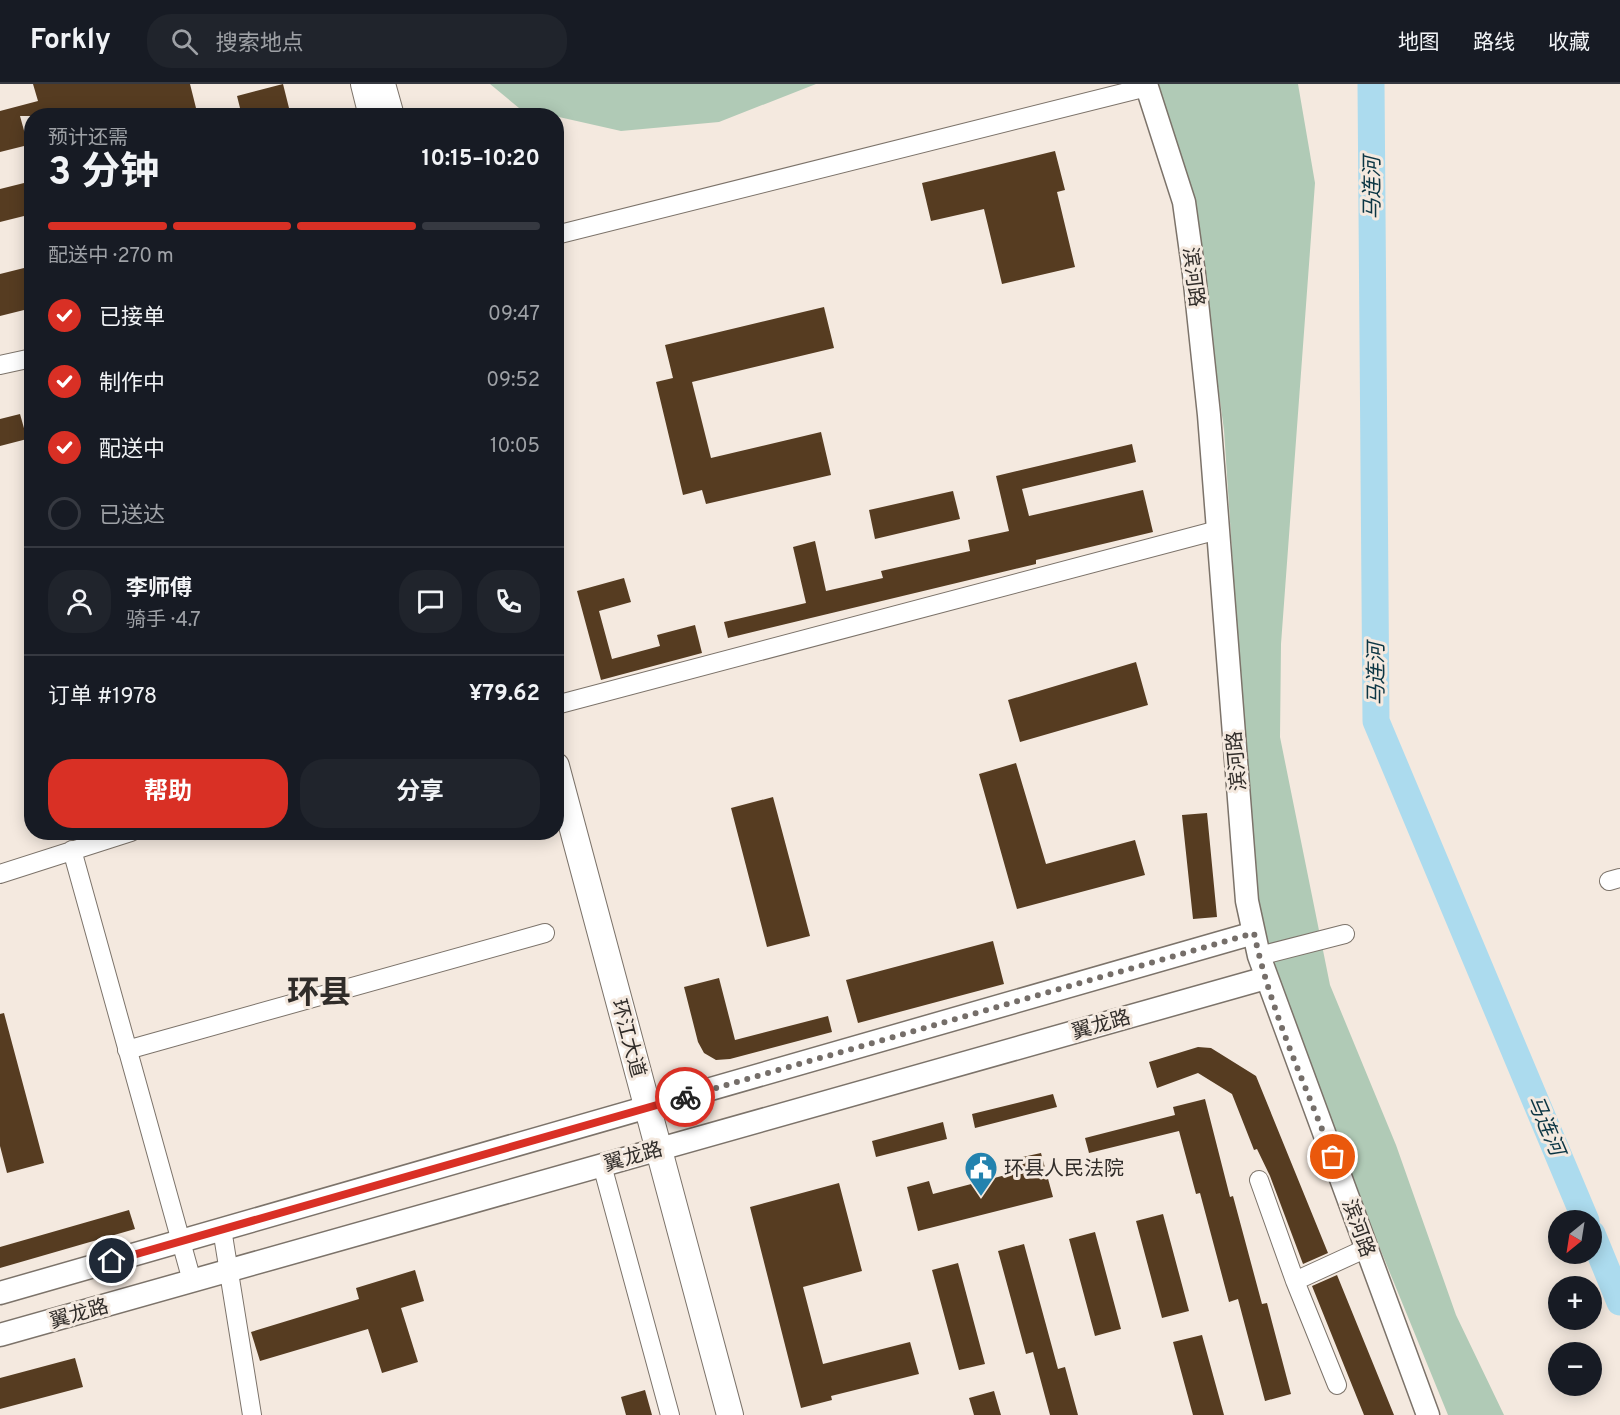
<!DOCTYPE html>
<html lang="zh">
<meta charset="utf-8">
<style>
:root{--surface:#171b24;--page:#20242c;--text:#f1f3f6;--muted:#9ea1a6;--line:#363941;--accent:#d93025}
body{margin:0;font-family:Overpass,"Noto Sans SC",sans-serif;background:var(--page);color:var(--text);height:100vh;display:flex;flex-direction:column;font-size:22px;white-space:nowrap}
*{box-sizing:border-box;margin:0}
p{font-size:20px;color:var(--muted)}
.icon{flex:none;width:33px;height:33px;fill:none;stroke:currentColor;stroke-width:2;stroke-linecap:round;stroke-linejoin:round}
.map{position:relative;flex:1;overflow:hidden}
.side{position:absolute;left:24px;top:24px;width:540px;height:732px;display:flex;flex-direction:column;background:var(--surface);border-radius:24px;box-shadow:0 3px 15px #0003}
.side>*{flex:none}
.needle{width:39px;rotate:210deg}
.buttons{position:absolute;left:1548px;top:1126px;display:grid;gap:12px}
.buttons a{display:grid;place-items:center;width:54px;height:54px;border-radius:50%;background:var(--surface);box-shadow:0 3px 15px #0003;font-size:30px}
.pin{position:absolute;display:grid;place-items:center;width:51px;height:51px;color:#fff;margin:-26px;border:3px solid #fff;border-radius:50%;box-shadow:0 2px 6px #0007}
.courier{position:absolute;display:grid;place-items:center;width:60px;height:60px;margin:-30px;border:4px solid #d93025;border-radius:50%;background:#fff;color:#222;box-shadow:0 2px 8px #0007}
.summary em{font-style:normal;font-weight:700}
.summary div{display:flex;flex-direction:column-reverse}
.summary{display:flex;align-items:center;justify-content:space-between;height:102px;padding:0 24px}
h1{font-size:39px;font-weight:700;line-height:45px}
.bar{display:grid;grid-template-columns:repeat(4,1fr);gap:9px 6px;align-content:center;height:72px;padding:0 24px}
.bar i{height:8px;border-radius:4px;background:var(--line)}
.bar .on{background:var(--accent)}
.bar p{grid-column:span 4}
.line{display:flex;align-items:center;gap:15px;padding:0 24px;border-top:2px solid var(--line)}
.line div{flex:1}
.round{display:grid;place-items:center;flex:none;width:63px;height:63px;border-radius:24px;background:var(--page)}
ol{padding:0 24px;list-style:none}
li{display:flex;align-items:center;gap:18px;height:66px}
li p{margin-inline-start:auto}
li .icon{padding:6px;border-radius:50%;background:var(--accent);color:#fff;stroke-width:4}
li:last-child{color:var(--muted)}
li i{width:33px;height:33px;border:3px solid var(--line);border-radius:50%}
.cta{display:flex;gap:12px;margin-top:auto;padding:12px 24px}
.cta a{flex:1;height:69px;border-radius:24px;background:var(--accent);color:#fff;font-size:24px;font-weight:700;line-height:69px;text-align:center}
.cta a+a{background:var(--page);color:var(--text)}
header{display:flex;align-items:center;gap:36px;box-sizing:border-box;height:84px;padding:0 30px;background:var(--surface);border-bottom:2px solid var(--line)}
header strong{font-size:28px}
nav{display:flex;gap:33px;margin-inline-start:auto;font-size:21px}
.search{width:420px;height:54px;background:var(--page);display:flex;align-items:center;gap:15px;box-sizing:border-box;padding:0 21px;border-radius:24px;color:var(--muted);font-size:22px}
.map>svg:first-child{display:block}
</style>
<header>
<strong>Forkly</strong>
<div class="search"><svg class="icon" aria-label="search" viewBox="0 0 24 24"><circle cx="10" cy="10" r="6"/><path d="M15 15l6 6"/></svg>搜索地点</div>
<nav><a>地图</a><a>路线</a><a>收藏</a></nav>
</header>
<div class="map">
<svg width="1620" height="1331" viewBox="0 0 1620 1331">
<rect width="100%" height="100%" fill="#f4e9df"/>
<path fill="#b0cab6" d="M490 0H816L719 38 621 47 519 24Z
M1153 0H1298L1315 99 1281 560 1280 653 1330 901 1396 1061 1456 1231 1504 1331H1448L1292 949 1255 817 1224 346 1195 135Z"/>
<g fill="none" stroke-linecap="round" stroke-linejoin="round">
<path stroke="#acdbee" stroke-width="27" d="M1371 0 1376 637 1586 1137
M1592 1150 1620 1218"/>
</g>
<path fill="#563c21" d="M33 0H190L198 32H20L28 61 0 68V27L38 17Z
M283 0 291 32H242L237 12Z
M1055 67 1065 106 1057 108 1075 183 1002 200 984 125 931 137 922 99Z
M32 97V130L0 138V105Z
M32 182V224L0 232V190Z
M824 223 834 264 692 298 711 374 821 348 831 391 706 420 702 406 683 411 656 298 673 294 665 261Z
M20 330 27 355 0 362V335Z
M1132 360 1136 378 1022 405 1029 432 1143 406 1153 448 1036 476V480L728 554 724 538 806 519 793 463 815 457 826 507 883 494 881 487 970 467 968 456 1009 447 996 392Z
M953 407 960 435 875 455 869 426Z
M624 494 631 518 599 527 612 575 660 562 657 551 695 541 702 569 601 596 577 507Z
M1136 578 1148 621 1020 658 1008 616Z
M1016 679 1046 780 1135 756 1145 791 1017 825 979 690Z
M773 713 810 852 767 863 731 724Z
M1207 729 1217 833 1193 835 1182 731Z
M993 857 1004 900 858 939 846 896Z
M719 894 735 956 828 932 832 948 730 975 716 976 704 969 698 958 684 903Z
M4 929 44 1079 7 1089 0 1062V930Z
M1198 963 1211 964 1256 992 1328 1169 1303 1180 1270 1092 1257 1065 1254 1066 1232 1010 1198 989 1157 1004 1149 978Z
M1053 1010 1057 1023 975 1044 972 1030Z
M1205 1015 1230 1113 1233 1112 1262 1220 1267 1219 1291 1310 1265 1317 1238 1215 1229 1218 1200 1109 1196 1110 1179 1047 1089 1069 1085 1054 1175 1031 1173 1023Z
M943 1038 947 1055 876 1073 872 1057Z
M1041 1069 1053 1113 918 1147 907 1103 929 1097 933 1110 1021 1087 1018 1074Z
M839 1099 862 1187 803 1203 823 1280 910 1258 919 1290 831 1312 832 1316 801 1324 750 1123Z
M129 1126 135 1145 0 1184V1163Z
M1163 1130 1189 1227 1162 1234 1136 1137Z
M1095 1148 1121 1245 1095 1252 1069 1155Z
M1024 1160 1058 1285 1065 1283 1078 1331H1050L1033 1268 1026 1270 998 1167Z
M958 1179 985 1280 959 1286 932 1186Z
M415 1186 424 1217 401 1224 418 1278 382 1289 368 1245 260 1277 251 1248 359 1215 356 1204Z
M1337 1191 1394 1331H1364L1312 1202Z
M1202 1251 1224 1331H1193L1173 1258Z
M75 1274 83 1303 0 1325V1294Z
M645 1306 652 1331H626L621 1313Z
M994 1307 1001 1331H974L969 1314Z"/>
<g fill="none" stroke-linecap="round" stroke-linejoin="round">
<defs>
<path id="minor" d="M556 151 1147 3
M0 281 32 274
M556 621 1218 446
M72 766 192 1197
M0 790 131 748
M1609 797 1620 794
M1259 872 1345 850
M127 966 545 849
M602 1081 670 1331
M1259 1096 1295 1197 1337 1301
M222 1145 252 1331
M1295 1197 1367 1164"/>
<path id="major" d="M1146 0 1184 118 1194 190 1209 331 1247 817 1259 872 1428 1331
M0 1209 1254 849
M0 1251 1266 894"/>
<path id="highway" d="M364 0 372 32
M382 0 391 32
M556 682 730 1331"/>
</defs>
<use href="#minor" stroke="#7c736a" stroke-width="20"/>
<use href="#major" stroke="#7c736a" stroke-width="25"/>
<use href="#highway" stroke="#7c736a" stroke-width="28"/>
<use href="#minor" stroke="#fff" stroke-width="18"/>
<use href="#major" stroke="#fff" stroke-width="22"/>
<use href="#highway" stroke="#fff" stroke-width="26"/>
</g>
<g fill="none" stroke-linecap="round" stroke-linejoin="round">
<path stroke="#756e69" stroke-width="6" stroke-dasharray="0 10.8" d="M685 1013 1254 849C1270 926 1305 1000 1333 1073"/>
<path stroke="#d93025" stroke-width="8" d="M112 1177 685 1013"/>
</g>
<defs>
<symbol id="civic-pin" viewBox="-11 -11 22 30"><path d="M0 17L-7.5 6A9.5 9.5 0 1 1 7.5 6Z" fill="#2382ae" stroke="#f4e9df"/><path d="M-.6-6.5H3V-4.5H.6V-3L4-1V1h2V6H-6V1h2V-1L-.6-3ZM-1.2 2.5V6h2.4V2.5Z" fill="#fff"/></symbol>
</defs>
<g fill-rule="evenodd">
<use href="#civic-pin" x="962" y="1065" width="38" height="52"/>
</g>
<g text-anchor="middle" stroke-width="6" stroke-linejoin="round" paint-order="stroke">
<g font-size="20" fill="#302c29" stroke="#f4e9df">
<text transform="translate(1194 193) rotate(83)" y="7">滨河路</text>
<text transform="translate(1236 677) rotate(-95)" y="7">滨河路</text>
<text transform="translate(1101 940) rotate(-16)" y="7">翼龙路</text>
<text transform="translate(629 954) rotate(75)" y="7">环江大道</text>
<text transform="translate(633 1072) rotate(-16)" y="7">翼龙路</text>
<text transform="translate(1359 1144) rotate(70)" y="7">滨河路</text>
<text transform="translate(79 1229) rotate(-16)" y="7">翼龙路</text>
</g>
<g font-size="20" fill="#302c29" stroke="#f4e9df" text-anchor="start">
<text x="1004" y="1091">环县人民法院</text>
</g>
<g font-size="21" font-style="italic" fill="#0b3543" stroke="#f4e9df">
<text transform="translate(1372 104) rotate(-90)" y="7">马连河</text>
<text transform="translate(1376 590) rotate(-90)" y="7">马连河</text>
<text transform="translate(1546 1041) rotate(67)" y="7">马连河</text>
</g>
<g font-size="32" font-weight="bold" fill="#302c29" stroke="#f4e9df">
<text x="319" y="919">环县</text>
</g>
</g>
</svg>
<div class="buttons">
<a><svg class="needle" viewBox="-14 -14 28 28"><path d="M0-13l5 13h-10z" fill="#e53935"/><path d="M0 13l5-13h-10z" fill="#9ea1a6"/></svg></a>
<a>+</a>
<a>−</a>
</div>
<div class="pin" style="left:1333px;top:1073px;background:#ea580c"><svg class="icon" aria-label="bag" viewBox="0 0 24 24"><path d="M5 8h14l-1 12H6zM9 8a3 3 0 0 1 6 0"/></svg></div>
<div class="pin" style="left:112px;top:1177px;background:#1f2937"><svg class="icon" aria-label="home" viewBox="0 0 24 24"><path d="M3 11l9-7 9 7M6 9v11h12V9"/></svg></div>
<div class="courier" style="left:685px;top:1013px"><svg class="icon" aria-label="bike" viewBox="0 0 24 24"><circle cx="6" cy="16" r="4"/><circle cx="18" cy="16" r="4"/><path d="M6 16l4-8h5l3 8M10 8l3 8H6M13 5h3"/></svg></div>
<section class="side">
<div class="summary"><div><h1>3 分钟</h1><p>预计还需</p></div><em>10:15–10:20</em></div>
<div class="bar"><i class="on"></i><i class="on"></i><i class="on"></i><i></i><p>配送中 · 270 m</p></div>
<ol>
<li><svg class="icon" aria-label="check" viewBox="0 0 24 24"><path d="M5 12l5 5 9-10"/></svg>已接单<p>09:47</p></li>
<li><svg class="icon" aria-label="check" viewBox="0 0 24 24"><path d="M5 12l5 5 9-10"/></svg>制作中<p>09:52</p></li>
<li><svg class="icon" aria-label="check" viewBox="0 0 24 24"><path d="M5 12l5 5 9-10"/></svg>配送中<p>10:05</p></li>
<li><i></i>已送达</li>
</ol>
<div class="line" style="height:108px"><a class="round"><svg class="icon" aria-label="person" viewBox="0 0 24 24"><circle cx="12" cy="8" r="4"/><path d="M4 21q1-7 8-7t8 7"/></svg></a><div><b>李师傅</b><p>骑手 · 4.7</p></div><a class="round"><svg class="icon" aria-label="chat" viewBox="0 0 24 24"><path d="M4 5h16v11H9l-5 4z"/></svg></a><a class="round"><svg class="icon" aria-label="phone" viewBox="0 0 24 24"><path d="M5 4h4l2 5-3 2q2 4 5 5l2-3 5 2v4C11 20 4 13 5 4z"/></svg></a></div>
<div class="line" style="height:78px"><div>订单 #1978</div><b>¥79.62</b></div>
<div class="cta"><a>帮助</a><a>分享</a></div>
</section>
</div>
